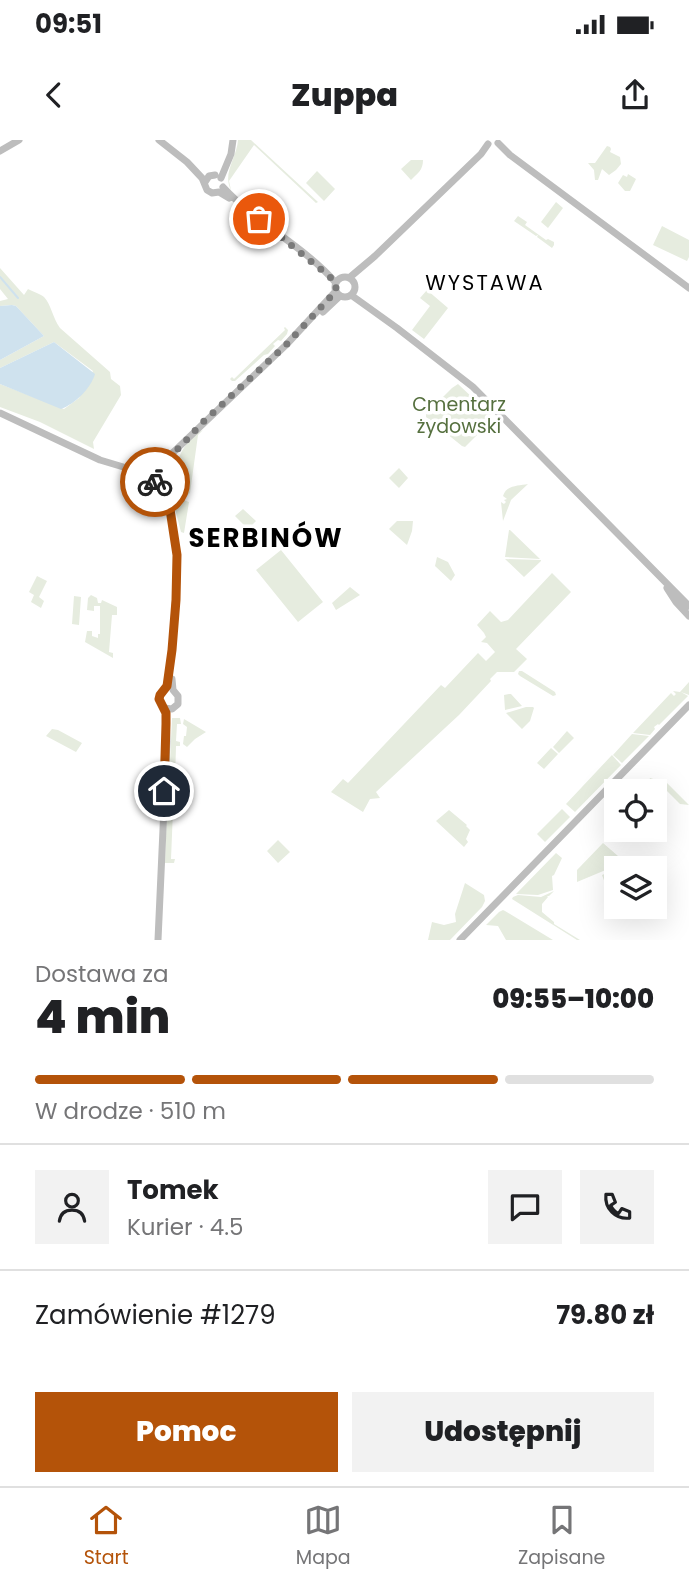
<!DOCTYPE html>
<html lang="pl">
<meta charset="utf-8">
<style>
:root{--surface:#fff;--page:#f2f2f2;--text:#202124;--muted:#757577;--line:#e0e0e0;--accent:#b45309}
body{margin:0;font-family:Poppins,sans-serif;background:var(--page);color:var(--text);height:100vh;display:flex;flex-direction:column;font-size:26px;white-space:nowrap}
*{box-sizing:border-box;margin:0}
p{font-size:23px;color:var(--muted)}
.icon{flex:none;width:38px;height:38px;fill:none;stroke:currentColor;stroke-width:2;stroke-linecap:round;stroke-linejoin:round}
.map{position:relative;height:800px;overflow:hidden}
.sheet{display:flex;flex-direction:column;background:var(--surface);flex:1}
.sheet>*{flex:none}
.controls{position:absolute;left:604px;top:639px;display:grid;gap:14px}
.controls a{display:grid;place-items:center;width:63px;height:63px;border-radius:0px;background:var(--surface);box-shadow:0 7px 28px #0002;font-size:35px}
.pin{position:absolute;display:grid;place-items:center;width:60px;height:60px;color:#fff;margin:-30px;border:4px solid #fff;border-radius:50%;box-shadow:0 2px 7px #0007}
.courier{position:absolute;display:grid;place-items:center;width:70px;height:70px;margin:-35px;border:5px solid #b45309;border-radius:50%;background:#fff;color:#222;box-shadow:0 2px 9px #0007}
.overview em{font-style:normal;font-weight:800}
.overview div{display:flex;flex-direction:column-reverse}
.overview{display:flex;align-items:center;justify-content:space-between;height:119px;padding:0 35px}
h1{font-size:46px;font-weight:800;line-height:52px}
.bar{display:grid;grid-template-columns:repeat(4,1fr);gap:10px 7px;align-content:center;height:84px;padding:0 35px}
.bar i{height:9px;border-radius:5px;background:var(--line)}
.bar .selected{background:var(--accent)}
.bar p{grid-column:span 4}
.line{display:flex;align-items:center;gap:18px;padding:0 35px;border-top:2px solid var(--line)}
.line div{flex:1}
.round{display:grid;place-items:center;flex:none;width:74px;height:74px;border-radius:0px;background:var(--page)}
.action{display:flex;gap:14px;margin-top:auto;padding:14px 35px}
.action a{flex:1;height:80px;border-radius:0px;background:var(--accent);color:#fff;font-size:28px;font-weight:800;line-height:80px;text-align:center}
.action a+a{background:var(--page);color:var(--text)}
.status{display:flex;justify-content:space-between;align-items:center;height:49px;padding:0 35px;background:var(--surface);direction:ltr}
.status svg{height:19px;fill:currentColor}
header{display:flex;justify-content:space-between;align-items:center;height:91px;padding:0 35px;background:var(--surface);font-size:32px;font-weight:800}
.tab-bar{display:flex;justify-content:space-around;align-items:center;height:98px;border-top:2px solid var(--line);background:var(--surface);font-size:19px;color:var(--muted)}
.tab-bar a{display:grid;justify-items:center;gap:4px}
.tab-bar .selected{color:var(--accent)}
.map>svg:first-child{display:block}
</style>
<div class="status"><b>09:51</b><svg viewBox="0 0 49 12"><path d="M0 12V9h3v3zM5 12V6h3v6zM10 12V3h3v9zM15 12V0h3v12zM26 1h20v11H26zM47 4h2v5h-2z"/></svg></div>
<header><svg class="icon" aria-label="back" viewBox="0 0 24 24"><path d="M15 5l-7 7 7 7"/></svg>Zuppa<svg class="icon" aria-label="share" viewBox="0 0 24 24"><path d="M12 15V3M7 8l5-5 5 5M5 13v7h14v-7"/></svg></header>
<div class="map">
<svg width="689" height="800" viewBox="0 0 689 800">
<rect width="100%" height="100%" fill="#fff"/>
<path fill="#e6ecdf" d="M238 0H251L318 62 316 63 254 5 229 41 231 50C222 34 237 17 238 0Z
M607 6 610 7 611 9 610 12 620 17 621 24 616 30 609 35 602 29 598 40H595L594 30 588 23H595Z
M411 20H423C423 30 418 33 411 40L401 29Z
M317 31 335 49 324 61 306 43Z
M628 34 636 39 630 51H625L618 43 623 35 627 37Z
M556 62 563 68 548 88 541 82Z
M518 76 527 82 525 85 546 100 548 99 554 102V105L552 108 537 97 538 95 536 96 514 81Z
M662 86 689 100V117L687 121 653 105Z
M0 128 24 155 28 149C33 152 41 154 44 157 51 164 53 179 60 188L110 232 111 239 120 246 121 255 93 302 94 309 40 282 0 267V244L64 269 79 258 93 231 54 202 0 228V220L44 196 16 166 12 165 0 166V161L8 159 0 149Z
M427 150 448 168 424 199 412 190 430 166 420 158Z
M285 187 288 190 287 194 281 201 278 200 273 204 275 206 268 214 264 215 235 241H232L230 239 232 237 234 239 285 190 284 188Z
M458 244 492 276 490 282 465 307 462 306 426 277V274L452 248Z
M203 290 198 295 190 353 186 356H183V360L189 362 184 393 181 392 174 365V340H177V338L173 337C177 318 185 299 203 290Z
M399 328 408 338 399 348 389 338Z
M528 344 511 360 503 381 501 362 504 364 506 362 504 360 507 359 503 356C506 345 518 346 528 344Z
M243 369 256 381 248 389 235 376Z
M397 381H413L412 391 407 405 389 389Z
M509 390H510L540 419 505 417Z
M281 410 323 462 298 482 256 430Z
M437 417 448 422 455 435 451 441 435 426Z
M505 419 541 420V421L524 437Z
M552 433 571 452 516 509 527 519 514 532H497L490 539 491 541 459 575 376 652 380 658 370 659 363 672 331 652 343 639 348 643 441 545 445 548 478 513 486 521 495 512 487 503 481 502 486 497 484 493 477 485 490 471 501 482 508 480Z
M37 436 47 441 39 457 44 461 41 468 31 462 34 455 29 452Z
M350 447 360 455 336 470 332 463Z
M91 455 97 458 98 463H101L102 460 117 467V475H112L109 512 113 513V518L85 502 87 491H92V496L98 498V494H100V466H94V471L87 470 88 458Z
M74 456 81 457 79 485 72 484Z
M519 531H522L555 552 556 555 553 556 520 536 518 534Z
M689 542V555L681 552 688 556 659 585 658 584 654 587 655 589 650 595 633 593 671 553 674 556 676 554 673 551 680 552Z
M509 554H511L522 566 505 570 504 555Z
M526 567H533L534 568 530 581 522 589 506 573Z
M172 578H180L181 584H177L176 601 180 602V606H176L175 644H172L173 623 170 622Z
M184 579 206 592 195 599 187 607 183 604 184 596H186L187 587 183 584Z
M52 589 58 590 82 603 76 612 46 596Z
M567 591 574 598 559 613 553 607Z
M632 594 649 596 622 623 613 615Z
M551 608 558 614 544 629 537 623Z
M612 615 621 625 575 672 566 664Z
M650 638 667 643 689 665 680 664 661 645 654 651H649L646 648Z
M168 646H174L171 719H175L174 723H165Z
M562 669 570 677 545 702 537 694Z
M449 670 467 685 466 686 470 690 466 699 468 702 464 707 436 681Z
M278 700 290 712 278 723 267 711Z
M603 703 618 716 620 724 577 742V730Z
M556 713 562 718 554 735 552 736 553 750 538 755 516 754Z
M612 731H616V755L610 757 602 735Z
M465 743 484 755 485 761 482 767 450 800H428L432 782 444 785 456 782 455 774Z
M554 751 549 756H547L548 757 542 764V772L554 782V784L580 800H577L512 759 513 757 518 755 541 757Z
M503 770 505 771 553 800H506L498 786 486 785 499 772Z"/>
<path fill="#cfe2ee" d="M12 165 16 166 44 196 0 220V166Z
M54 202 95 234C91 248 75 264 61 269L0 244V228Z"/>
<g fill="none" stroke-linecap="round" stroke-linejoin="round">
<path stroke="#cfe2ee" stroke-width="2" d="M0 137 18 158"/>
<path stroke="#bdbdbd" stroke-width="7" d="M159 0 187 22 202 38 207 50 212 53 219 52 229 58
M498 3 510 15 689 148
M0 11 19 0
M221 38 231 14 233 0
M205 42 209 36 215 35
M223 47C256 83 304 106 336 143
M335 147a10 10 0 1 1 20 0a10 10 0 1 1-20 0Z
M349 138 375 116 481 14 488 4
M351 155 397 188 473 247 689 466
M323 172 340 156
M0 273 100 320 150 335
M163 322 286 205 336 151
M667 448 676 462 689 476
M164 568 172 569 178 564V556L173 550 172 539
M158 800 167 601 166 573 159 559 160 555 167 546 172 510 177 438V415L169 363 170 329 163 322 156 323 150 328V335L155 342 162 343 170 337
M460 800 689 565"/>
</g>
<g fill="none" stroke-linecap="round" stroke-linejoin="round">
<path stroke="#7a7a7a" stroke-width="7" stroke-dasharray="0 12.6" d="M155 342C149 337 148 330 153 324L163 322 180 307 202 283 286 205 336 151V143L329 136 259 79"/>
<path stroke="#b45309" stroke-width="9" d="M155 342 163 348 169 363 177 415 176 460 172 510 167 546 160 555 159 559 166 573V584L164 651"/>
</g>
<g text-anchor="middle" stroke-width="7" stroke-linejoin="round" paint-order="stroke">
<g font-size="19" fill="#56703f" stroke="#fff">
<text x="459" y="271">Cmentarz<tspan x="459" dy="22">żydowski</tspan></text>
</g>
<g font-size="21" letter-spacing="2" fill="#000" stroke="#fff">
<text x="485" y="150">WYSTAWA</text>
</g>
<g font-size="26" font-weight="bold" letter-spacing="2" fill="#000" stroke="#fff">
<text x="266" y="407">SERBINÓW</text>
</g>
</g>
</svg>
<div class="controls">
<a><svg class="icon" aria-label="locate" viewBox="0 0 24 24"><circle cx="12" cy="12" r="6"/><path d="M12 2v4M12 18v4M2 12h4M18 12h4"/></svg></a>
<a><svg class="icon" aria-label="layers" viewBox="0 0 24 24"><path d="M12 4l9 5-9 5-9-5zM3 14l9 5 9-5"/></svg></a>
</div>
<div class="pin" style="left:259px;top:79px;background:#ea580c"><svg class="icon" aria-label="bag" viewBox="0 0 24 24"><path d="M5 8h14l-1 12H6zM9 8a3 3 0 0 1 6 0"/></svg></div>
<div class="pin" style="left:164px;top:651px;background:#1f2937"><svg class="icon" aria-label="home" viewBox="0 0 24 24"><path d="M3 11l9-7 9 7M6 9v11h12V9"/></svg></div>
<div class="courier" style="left:155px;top:342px"><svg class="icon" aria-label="bike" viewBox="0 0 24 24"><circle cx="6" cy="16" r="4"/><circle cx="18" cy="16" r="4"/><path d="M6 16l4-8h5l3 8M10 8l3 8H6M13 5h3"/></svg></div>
</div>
<section class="sheet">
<div class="overview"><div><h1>4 min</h1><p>Dostawa za</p></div><em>09:55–10:00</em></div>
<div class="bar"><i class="selected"></i><i class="selected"></i><i class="selected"></i><i></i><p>W drodze · 510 m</p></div>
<div class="line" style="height:126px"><a class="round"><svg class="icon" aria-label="person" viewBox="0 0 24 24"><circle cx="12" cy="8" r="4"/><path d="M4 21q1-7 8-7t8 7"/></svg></a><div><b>Tomek</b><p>Kurier · 4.5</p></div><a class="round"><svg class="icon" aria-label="chat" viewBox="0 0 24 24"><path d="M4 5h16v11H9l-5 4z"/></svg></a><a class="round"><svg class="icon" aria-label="phone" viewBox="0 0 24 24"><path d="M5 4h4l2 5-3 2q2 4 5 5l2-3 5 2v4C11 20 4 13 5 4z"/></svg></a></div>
<div class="line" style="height:91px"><div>Zamówienie #1279</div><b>79.80 zł</b></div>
<div class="action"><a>Pomoc</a><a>Udostępnij</a></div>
</section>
<nav class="tab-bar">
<a class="selected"><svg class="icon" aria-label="home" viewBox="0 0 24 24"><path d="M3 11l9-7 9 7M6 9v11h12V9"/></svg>Start</a>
<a><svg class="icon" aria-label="map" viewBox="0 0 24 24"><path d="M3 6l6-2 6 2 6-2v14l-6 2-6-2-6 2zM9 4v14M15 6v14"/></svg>Mapa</a>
<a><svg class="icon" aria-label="saved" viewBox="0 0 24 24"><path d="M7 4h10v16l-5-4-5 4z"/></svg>Zapisane</a>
</nav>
